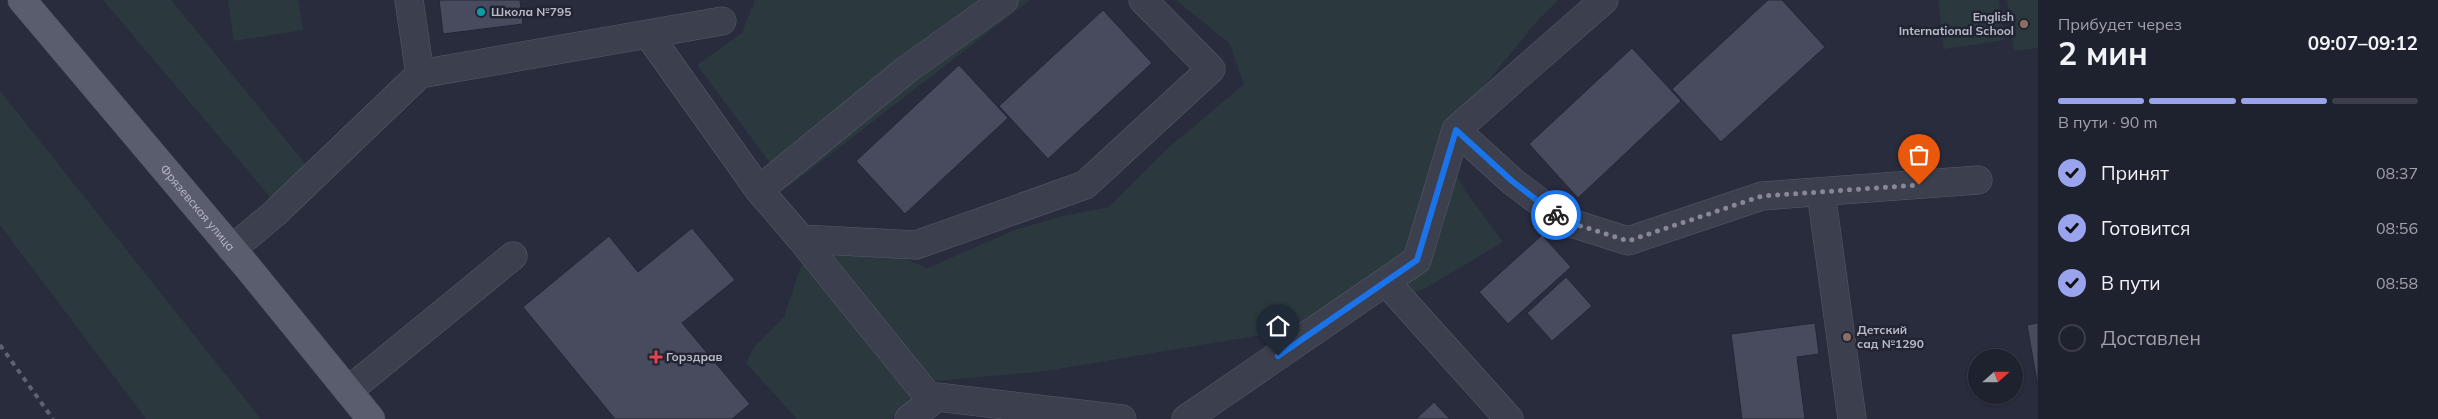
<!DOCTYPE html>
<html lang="ru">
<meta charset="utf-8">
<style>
:root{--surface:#1e212e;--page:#262936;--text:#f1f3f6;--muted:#a1a3aa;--line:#3c3e4a;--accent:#9aa4ec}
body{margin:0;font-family:Mulish,sans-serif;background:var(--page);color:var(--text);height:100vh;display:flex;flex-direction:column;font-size:19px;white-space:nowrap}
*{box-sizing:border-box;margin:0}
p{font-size:16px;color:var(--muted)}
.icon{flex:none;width:28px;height:28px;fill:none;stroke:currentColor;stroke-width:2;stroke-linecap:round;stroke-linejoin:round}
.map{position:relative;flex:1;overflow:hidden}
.panel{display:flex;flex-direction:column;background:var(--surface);width:400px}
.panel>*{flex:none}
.needle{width:32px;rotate:69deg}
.fabs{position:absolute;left:1968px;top:349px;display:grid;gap:10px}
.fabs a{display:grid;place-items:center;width:55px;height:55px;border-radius:50%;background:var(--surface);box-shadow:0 1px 4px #0004,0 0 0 1px var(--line);font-size:25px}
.pin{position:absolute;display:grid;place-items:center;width:42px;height:42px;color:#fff;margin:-51px -21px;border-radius:50% 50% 50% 0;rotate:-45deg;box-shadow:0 0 5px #0007}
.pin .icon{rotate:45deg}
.courier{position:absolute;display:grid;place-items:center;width:50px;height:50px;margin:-25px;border:4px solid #1a73e8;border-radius:50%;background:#fff;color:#222;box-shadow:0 1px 6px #0007}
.head em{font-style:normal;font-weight:700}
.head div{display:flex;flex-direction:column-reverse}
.head{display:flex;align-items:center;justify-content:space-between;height:85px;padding:0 20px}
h1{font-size:32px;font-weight:700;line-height:38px}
.bar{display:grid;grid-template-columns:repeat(4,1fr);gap:8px 5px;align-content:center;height:60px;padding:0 20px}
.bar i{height:6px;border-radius:4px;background:var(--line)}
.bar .on{background:var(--accent)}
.bar p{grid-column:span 4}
ol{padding:0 20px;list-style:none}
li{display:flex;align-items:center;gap:15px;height:55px}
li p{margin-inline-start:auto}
li .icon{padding:5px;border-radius:50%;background:var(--accent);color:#111;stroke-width:4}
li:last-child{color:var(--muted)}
li i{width:28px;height:28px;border:2px solid var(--line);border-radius:50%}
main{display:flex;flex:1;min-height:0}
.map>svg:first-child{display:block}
</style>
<main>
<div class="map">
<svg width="2038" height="419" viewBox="0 0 2038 419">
<rect width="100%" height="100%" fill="#282c3d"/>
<path fill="#2b393f" d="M103 0H171L308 167 271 198Z
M228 0H298L303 30 234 41Z
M755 0H1030L788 187 697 65 742 33Z
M1176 0H1558L1538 20 1438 142 1466 192 1503 242 1424 289 1261 335 1046 371 935 381 891 419H797L746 363 754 347 784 317 801 266 844 241 882 250 928 268 1014 230 1063 216 1109 207 1167 149 1244 84 1229 43Z
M1938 0H1999L2004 40 1944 49Z
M2007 0H2038V48L2014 51Z
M0 91 261 419H146L0 225Z"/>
<path fill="#484b5e" stroke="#232635" d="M439 0H520L523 24 443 34Z
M1768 0H1782L1825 47 1721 142 1672 89Z
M1103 10 1152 63 1048 159 999 106Z
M1632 48 1681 101 1578 198 1529 144Z
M959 65 1008 118 905 214 856 161Z
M692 228 735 280 682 323 750 404 732 419H615L523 307 609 236 638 272Z
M1542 235 1571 267 1508 324 1479 292Z
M1566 277 1592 306 1552 341 1527 313Z
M1815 323 1819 354 1797 357 1805 419H1742L1731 334Z
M2038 323V387L2027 325Z
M1434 402 1450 419H1416Z"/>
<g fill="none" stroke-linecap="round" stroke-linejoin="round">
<defs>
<path id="minor" d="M409 0 420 74
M1004 0 906 70 759 190 801 239 916 245 1085 185 1211 69 1143 0
M648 34 759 190
M1456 130 1512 181 1565 221 1628 241 1762 196 1978 180
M1821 192 1852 419
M801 239 932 401
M232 249 275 213 420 74 722 21
M1386 282 1509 419
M348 391 513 256
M909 419 937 397 1122 419
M1186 419 1417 260 1456 130 1604 0"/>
<g id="major">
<path id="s1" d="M22 0 249 269 371 419"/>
</g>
</defs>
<use href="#minor" stroke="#575a68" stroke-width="29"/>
<use href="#major" stroke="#454856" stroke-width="29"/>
<use href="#minor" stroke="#3c3f4d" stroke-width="28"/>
<use href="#major" stroke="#5a5d6d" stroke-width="28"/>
<path stroke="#5f6274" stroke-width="4" stroke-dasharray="5 5" stroke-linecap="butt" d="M0 345 53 419"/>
</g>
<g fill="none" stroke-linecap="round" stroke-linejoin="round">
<path stroke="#868897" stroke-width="5" stroke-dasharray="0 9" d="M1556 215 1565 221 1628 241 1762 196 1919 185"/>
<path stroke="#1a73e8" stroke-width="6" d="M1278 356 1417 260 1456 130 1512 181 1556 215"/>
</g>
<circle fill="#0f9aa8" stroke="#212433" stroke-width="2" cx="481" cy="12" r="5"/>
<g fill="#8d6e63" stroke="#212433" stroke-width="2">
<circle cx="2024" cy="24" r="5"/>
<circle cx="1847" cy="337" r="5"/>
</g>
<path fill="#e0444e" stroke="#212433" stroke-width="2" d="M653.5 349.5h5v5h5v5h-5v5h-5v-5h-5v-5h5z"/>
<g text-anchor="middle" stroke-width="5" stroke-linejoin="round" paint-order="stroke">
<g font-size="12" font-weight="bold" fill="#b8bac8" stroke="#212433" text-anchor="start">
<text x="491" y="16">Школа №795</text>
<text x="2014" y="21" text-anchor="end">English<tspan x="2014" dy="14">International School</tspan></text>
<text x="1857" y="334">Детский<tspan x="1857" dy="14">сад №1290</tspan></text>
<text x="666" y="361">Горздрав</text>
</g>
<g font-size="12" fill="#b8bac8" stroke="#212433">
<text dy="4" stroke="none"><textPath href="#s1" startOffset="272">Фрязевская улица</textPath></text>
</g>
</g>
</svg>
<div class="fabs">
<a><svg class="needle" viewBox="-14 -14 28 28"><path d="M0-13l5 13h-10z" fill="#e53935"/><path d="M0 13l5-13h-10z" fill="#a1a3aa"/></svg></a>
</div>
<div class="pin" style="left:1919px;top:185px;background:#ea580c"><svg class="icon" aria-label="bag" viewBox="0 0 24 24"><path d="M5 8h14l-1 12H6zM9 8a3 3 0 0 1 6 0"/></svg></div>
<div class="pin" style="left:1278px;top:356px;background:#1f2937"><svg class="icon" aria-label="home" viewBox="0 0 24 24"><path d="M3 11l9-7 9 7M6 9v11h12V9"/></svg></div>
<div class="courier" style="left:1556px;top:215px"><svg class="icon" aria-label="bike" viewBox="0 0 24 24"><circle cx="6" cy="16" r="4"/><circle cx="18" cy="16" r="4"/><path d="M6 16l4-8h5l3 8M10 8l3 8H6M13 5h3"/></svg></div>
</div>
<section class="panel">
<div class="head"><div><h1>2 мин</h1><p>Прибудет через</p></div><em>09:07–09:12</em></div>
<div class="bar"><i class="on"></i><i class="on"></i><i class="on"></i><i></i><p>В пути · 90 m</p></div>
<ol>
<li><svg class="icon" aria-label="check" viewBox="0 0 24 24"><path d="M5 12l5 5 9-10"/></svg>Принят<p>08:37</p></li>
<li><svg class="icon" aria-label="check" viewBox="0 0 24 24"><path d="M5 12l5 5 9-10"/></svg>Готовится<p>08:56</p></li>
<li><svg class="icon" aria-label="check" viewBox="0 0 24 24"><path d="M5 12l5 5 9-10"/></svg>В пути<p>08:58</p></li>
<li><i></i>Доставлен</li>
</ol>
</section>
</main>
